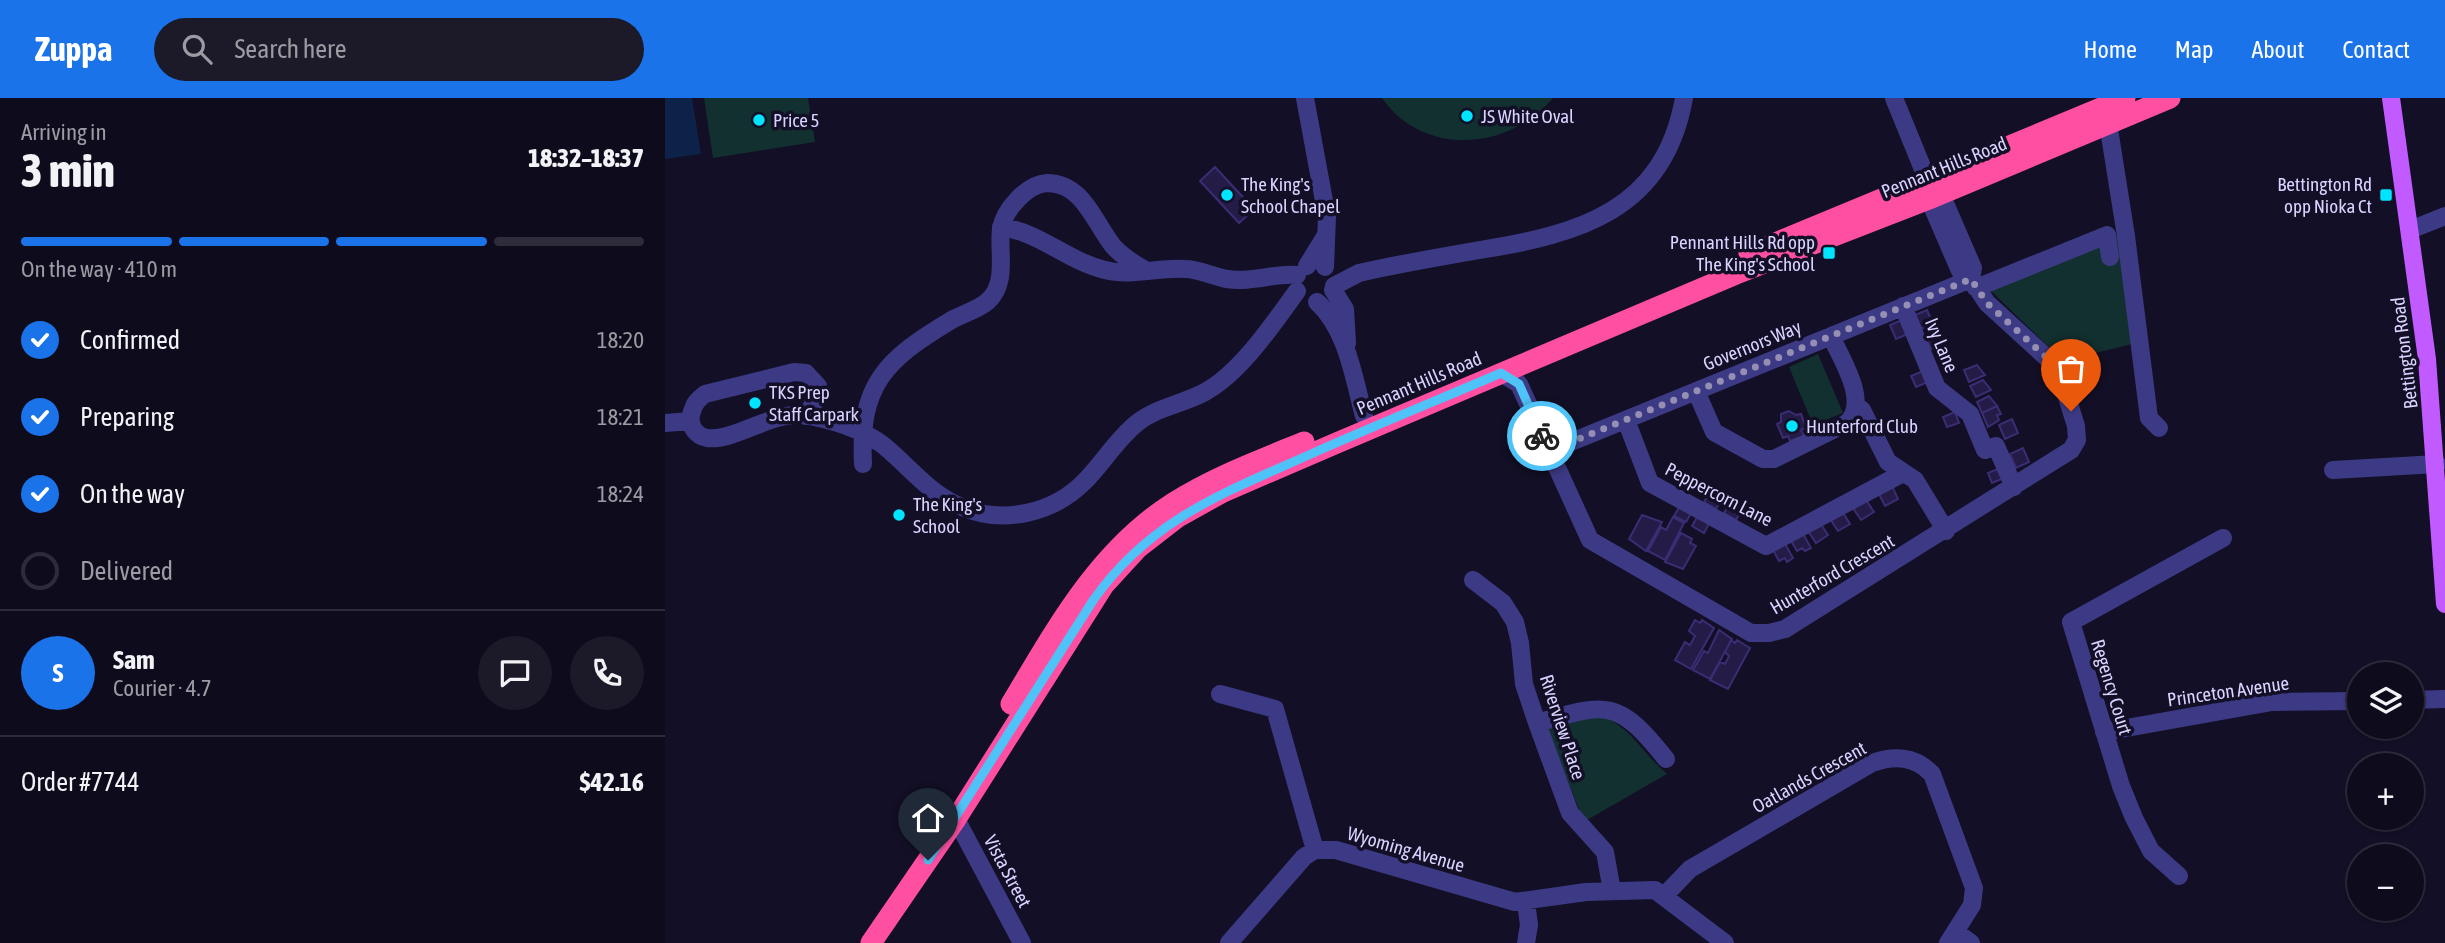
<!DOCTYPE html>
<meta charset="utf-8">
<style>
:root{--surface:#0e0b1c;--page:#1c1929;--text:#f1f3f6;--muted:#9b9ba3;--line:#2e2b3b;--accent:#1a73e8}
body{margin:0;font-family:"Asap Condensed",sans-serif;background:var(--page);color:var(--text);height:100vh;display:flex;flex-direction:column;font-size:26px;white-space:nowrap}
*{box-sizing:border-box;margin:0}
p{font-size:23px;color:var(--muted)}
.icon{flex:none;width:38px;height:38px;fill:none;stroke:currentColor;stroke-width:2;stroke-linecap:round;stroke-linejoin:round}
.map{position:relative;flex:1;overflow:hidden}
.panel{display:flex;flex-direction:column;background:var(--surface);width:665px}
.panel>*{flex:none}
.fabs{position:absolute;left:1682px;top:564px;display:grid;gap:14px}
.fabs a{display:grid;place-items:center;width:77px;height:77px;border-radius:50%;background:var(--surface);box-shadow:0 2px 5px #0004,0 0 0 2px var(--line);font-size:35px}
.pin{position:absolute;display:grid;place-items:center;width:60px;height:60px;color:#fff;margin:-72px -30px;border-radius:50% 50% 50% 0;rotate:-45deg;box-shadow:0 0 7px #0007}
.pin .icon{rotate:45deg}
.courier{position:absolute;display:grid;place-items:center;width:70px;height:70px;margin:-35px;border:5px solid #4fc3f7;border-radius:50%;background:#fff;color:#222;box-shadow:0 2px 9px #0007}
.head em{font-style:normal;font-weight:800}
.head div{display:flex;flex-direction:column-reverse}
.head{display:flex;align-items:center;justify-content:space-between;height:119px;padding:0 21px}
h1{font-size:46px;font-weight:800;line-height:52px}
.bar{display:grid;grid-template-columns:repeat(4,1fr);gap:10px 7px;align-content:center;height:84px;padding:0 21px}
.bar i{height:9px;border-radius:5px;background:var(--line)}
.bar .active{background:var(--accent)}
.bar p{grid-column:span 4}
.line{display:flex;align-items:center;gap:18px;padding:0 21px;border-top:2px solid var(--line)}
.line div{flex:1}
.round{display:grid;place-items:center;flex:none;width:74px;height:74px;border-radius:37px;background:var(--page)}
ol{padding:0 21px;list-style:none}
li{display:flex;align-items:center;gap:21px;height:77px}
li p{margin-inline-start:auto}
li .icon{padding:7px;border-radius:50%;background:var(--accent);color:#fff;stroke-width:4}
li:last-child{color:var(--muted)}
li i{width:38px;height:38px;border:4px solid var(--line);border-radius:50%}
header{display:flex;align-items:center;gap:42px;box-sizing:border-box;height:98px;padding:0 35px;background:var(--accent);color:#fff}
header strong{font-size:33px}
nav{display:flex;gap:38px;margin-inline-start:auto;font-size:24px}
.search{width:490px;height:63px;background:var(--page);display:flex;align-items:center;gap:18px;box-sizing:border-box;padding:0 24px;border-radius:38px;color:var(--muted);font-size:26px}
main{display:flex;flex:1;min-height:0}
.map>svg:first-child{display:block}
</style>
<header>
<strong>Zuppa</strong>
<div class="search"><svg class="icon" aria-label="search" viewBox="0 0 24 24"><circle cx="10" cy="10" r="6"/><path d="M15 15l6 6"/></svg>Search here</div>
<nav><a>Home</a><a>Map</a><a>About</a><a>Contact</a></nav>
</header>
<main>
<section class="panel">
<div class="head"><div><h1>3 min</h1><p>Arriving in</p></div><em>18:32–18:37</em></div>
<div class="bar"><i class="active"></i><i class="active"></i><i class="active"></i><i></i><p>On the way · 410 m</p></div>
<ol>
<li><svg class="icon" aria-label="check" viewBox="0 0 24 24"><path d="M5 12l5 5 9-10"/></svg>Confirmed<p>18:20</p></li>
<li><svg class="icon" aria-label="check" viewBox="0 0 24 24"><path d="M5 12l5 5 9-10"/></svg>Preparing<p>18:21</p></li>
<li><svg class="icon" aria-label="check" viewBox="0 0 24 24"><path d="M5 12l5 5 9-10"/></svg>On the way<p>18:24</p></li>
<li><i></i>Delivered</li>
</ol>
<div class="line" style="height:126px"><b class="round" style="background:var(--accent);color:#fff">S</b><div><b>Sam</b><p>Courier · 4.7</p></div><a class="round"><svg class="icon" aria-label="chat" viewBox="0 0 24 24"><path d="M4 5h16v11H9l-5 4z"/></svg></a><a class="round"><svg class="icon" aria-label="phone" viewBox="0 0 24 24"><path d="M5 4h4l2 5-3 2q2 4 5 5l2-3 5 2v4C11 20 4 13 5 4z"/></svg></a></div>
<div class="line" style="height:91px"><div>Order #7744</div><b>$42.16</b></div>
</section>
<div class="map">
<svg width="1780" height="845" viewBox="0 0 1780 845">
<rect width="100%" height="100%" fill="#130f26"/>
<path fill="#12302f" d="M39 0H143L150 44 48 60Z
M717 0H888C845 52 758 60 717 0Z
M1453 137 1467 246 1398 263 1325 192Z
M1153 256 1178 315 1148 327 1124 269Z
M925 615C963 622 975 653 1002 676L922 722 916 716 882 631Z"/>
<path fill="#0c2248" d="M0 0H27L36 56 0 61Z"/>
<path fill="#241b47" stroke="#3b2d73" stroke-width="2" d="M550 69 589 111 574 125 535 83Z
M1262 212 1268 226 1256 231 1250 217Z
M1237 222 1243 236 1231 241 1225 227Z
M1273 235 1278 246 1266 251 1261 240Z
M1312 267 1320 277 1304 284 1299 272Z
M1258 273 1263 284 1251 289 1246 278Z
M1318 282 1326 292 1311 299 1305 288Z
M1324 298 1332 308 1317 315 1312 304Z
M1332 308 1336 316 1332 317 1334 322 1323 329 1317 315Z
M1124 313 1131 317 1136 316 1141 330 1136 332 1139 338 1125 343 1123 338 1118 340 1112 326 1116 324V316Z
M1290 314 1294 325 1282 329 1278 319Z
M1347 321 1353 335 1340 341 1334 327Z
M1358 350 1364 364 1351 370 1345 356Z
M1335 370 1339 380 1327 385 1323 375Z
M1227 388 1233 401 1220 408 1213 394Z
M1046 392 1058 398 1051 411 1039 404Z
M1201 402 1209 414 1196 422 1188 410Z
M1066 403 1078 409 1071 422 1059 415Z
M1016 406 1028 412 1021 424 1009 418Z
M1177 413 1185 426 1173 433 1165 421Z
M1034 416 1046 422 1039 435 1027 428Z
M977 417 997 424 981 453 964 441Z
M1008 419 1019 425 1000 462 983 453 996 429 1001 432Z
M1155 425 1163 437 1151 445 1143 433Z
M1137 434 1146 450 1140 453 1137 450 1132 453 1125 441Z
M1016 435 1027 441 1025 445 1031 448 1018 471 1000 464Z
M1119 444 1128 460 1122 464 1120 460 1114 463 1107 450Z
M1030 522 1035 525 1037 522 1049 530 1026 571 1010 562 1020 544 1025 547 1030 538 1024 533Z
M1054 532 1067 541 1045 581 1028 572 1039 553 1043 555Z
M1066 542 1070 545 1072 542 1085 550 1063 591 1045 582 1055 564 1060 566 1064 558 1060 554Z"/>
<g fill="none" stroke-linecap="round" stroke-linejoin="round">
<path stroke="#3d3a85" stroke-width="18" d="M640 0 662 119 660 169
M1443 25 1461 138 1484 320 1494 330
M1267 86 1276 96 1308 170 1306 181
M336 129C375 134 402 163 440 172 467 179 493 169 520 171 535 171 548 179 562 181 586 185 609 175 632 177
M1745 132 1780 118
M642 168 661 137
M669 188 694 175C734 166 774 159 815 152 914 136 999 113 1019 0
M1311 190 1442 137 1445 159
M668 192 680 211 682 245
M652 204C682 231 689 281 699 318
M1238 208 1272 290 1305 316 1320 352 1331 348 1349 389
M836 275 854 286 925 442 1086 535H1104L1120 531 1406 352 1412 342 1411 328 1393 270 1322 205 1306 181 1295 173 1264 101 1262 81 1229 0
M1031 293 1049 334 1098 361H1109L1182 325C1205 304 1176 261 1166 238
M1192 308 1197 312 1223 364 1250 382 1281 433
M141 318 150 303 153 288 141 275 129 274 40 296C31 303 29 306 26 317 24 328 31 338 42 340 68 344 108 313 139 317 165 321 197 331 218 347 245 369 264 396 297 409 338 427 388 415 419 384 438 365 451 342 472 325 492 309 518 306 540 294 576 274 608 226 632 193
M961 322 985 385 1101 448 1238 375
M0 325 25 323
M884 353 1306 181
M198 366C194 287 220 262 285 223 297 216 313 212 323 203 343 185 333 153 336 131 339 112 362 86 382 85 418 85 429 124 448 148 458 159 469 166 482 173
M1668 372 1772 366
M808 482 838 505 850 524 855 545 859 586 872 625 905 715 940 754 947 793
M555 596 610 611 650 752
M1746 602 1780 601
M872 625C943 604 953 601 1001 661
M1439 634 1607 604 1694 603
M291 721 357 845
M1514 778 1486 753 1469 720 1456 688 1406 524 1558 440
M999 798 1025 771 1207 665C1230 657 1250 658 1267 676L1309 790 1307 807 1283 845
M861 804 864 827 861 845
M1291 834 1306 845
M564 845 639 759 650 752H671L850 804 921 794 990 792 1060 845"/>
<path stroke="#c25bff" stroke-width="18" d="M1726 0 1762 261 1780 506"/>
<path stroke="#ff4fa3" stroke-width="21" d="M1084 156 1460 0
M346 606C391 531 433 453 508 405 549 379 595 362 639 344
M206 845 291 721 439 487 473 450 513 419 558 394 674 344 1071 176 1264 101 1505 0"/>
</g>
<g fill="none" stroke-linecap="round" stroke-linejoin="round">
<path stroke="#948fb3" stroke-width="7" stroke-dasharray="0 12.6" d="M877 338 884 353 1306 181 1322 205 1393 270 1406 313"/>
<path stroke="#4fc3f7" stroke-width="9" d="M263 762 429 501C487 420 559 395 646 356 709 328 773 302 836 275L854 286 877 338"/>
</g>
<g fill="#00e5ff" stroke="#130f26" stroke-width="2.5">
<circle cx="802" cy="18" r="7"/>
<circle cx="94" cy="22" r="7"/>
<circle cx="562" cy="97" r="7"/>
<rect x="1714" y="90" width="14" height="14" rx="3.5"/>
<rect x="1157" y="148" width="14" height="14" rx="3.5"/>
<circle cx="90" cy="305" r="7"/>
<circle cx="1127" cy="328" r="7"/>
<circle cx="234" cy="417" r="7"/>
</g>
<g text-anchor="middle" stroke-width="7" stroke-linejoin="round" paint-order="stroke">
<g font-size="19" fill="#d9d4ff" stroke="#130f26" text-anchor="start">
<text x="816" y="25">JS White Oval</text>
<text x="108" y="29">Price 5</text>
<text x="576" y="93">The King's<tspan x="576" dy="22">School Chapel</tspan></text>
<text x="1707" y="93" text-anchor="end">Bettington Rd<tspan x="1707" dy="22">opp Nioka Ct</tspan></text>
<text x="1150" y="151" text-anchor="end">Pennant Hills Rd opp<tspan x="1150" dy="22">The King's School</tspan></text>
<text x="104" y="301">TKS Prep<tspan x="104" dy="22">Staff Carpark</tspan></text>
<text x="1141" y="335">Hunterford Club</text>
<text x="248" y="413">The King's<tspan x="248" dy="22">School</tspan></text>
</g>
<g font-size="19" fill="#d9d4ff" stroke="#130f26">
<text transform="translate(1279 69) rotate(-22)" y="7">Pennant Hills Road</text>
<text transform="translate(1087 247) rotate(-22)" y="7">Governors Way</text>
<text transform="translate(1277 247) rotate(67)" y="7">Ivy Lane</text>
<text transform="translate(1739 255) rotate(-97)" y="7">Bettington Road</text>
<text transform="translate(754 285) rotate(-23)" y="7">Pennant Hills Road</text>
<text transform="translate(1054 396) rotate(27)" y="7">Peppercorn Lane</text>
<text transform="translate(1167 476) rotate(-30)" y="7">Hunterford Crescent</text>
<text transform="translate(1447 589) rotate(73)" y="7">Regency Court</text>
<text transform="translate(1563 593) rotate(-8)" y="7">Princeton Avenue</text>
<text transform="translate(898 629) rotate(72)" y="7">Riverview Place</text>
<text transform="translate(1144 679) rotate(-29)" y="7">Oatlands Crescent</text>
<text transform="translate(741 751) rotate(16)" y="7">Wyoming Avenue</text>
<text transform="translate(343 773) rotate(62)" y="7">Vista Street</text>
</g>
</g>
</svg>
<div class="fabs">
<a><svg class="icon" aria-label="layers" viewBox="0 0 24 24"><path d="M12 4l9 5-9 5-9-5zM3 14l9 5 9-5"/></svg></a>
<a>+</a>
<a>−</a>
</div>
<div class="pin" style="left:1406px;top:313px;background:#ea580c"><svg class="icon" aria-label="bag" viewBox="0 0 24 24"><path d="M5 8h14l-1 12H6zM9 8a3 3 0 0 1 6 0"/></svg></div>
<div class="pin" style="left:263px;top:762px;background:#1f2937"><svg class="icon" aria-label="home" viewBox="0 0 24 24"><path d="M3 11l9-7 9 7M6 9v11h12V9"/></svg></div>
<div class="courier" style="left:877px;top:338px"><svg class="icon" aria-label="bike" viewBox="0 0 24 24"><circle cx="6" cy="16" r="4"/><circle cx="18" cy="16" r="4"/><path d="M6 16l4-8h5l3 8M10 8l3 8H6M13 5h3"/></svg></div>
</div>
</main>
